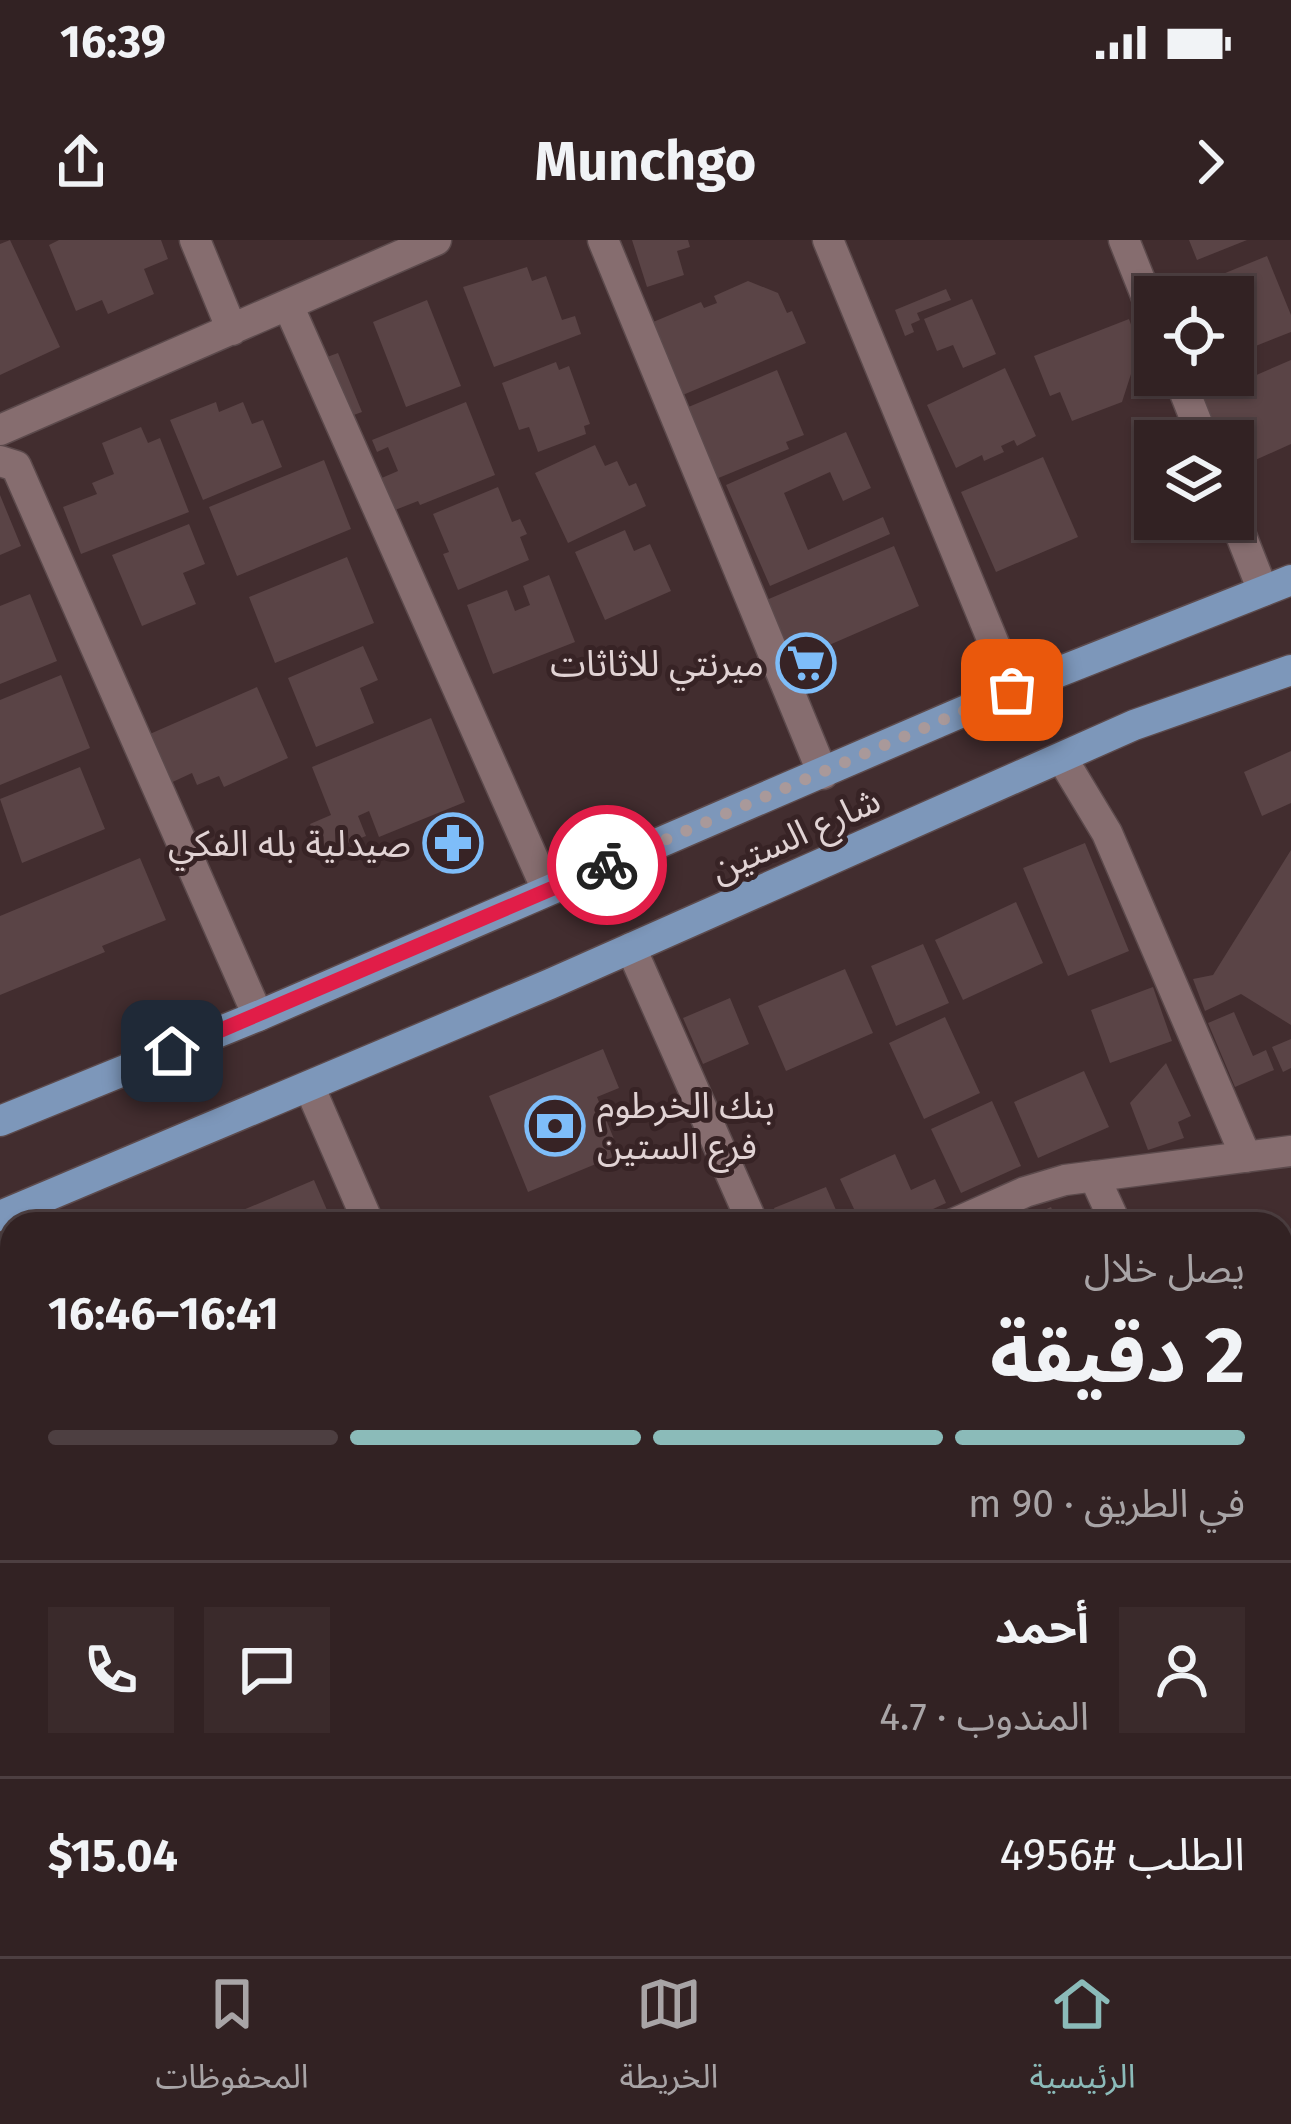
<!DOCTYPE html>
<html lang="ar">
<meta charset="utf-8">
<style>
:root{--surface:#322223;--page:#3a2a2b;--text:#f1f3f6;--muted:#a8a4a6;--line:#4d3f41;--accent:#8bbbb9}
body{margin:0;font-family:"Fira Sans","Noto Sans Arabic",sans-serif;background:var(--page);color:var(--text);direction:rtl;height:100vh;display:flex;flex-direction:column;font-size:45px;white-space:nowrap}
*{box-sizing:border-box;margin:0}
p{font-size:39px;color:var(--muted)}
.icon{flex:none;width:66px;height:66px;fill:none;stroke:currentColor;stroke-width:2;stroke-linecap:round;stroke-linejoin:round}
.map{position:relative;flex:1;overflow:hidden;direction:ltr}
.side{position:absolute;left:0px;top:972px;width:1293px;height:744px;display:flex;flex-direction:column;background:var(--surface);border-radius:36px 36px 0 0;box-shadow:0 3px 9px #0004,0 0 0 3px var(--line);direction:rtl}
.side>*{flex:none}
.buttons{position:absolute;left:1134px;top:36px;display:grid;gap:24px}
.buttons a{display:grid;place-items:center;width:120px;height:120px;border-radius:0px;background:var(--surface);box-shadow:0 3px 9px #0004,0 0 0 3px var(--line);font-size:60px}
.pin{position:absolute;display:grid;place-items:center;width:102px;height:102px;color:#fff;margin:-51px;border-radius:24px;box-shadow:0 6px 18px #0006}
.courier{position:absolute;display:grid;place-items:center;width:120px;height:120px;margin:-60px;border:9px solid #e11d48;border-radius:50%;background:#fff;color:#222;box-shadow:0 3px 15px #0007}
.overview em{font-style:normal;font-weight:700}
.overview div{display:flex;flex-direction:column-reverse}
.overview{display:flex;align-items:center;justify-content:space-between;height:204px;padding:0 48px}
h1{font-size:78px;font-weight:700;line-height:90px}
.bar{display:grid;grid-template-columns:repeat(4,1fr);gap:18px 12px;align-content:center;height:144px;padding:0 48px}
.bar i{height:15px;border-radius:9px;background:var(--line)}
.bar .current{background:var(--accent)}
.bar p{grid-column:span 4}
.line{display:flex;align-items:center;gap:30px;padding:0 48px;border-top:3px solid var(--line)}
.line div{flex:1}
.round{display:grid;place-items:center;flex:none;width:126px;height:126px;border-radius:0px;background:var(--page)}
.status{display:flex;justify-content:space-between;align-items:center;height:84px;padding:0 60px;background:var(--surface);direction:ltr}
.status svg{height:33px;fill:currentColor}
header{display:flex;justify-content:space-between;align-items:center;height:156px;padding:0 48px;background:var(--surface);font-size:54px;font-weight:700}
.tabs{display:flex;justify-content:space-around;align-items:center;height:168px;border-top:3px solid var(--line);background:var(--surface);font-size:33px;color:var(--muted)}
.tabs a{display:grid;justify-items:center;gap:6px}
.tabs .current{color:var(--accent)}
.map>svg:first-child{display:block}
</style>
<div class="status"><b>16:39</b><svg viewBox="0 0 49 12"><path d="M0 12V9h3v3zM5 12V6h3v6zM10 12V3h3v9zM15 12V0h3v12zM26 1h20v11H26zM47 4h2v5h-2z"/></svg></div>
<header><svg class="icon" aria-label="forward" viewBox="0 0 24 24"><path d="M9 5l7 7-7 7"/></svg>Munchgo<svg class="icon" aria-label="share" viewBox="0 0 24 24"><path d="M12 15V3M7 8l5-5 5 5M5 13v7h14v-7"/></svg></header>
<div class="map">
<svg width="1291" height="1716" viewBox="0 0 1291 1716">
<rect width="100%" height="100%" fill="#422d2f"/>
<path fill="#5a4446" d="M10 0 60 107 0 135V4Z
M59 0H161L168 19 144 29 154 54 108 74 102 60 76 71 49 5Z
M632 0H688L690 7 677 11 684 35 647 47Z
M1189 0H1247L1197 20Z
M1267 16 1291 75V92L1233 115V57H1183L1181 51Z
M527 27 532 41 546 36 562 80 575 76 581 94 494 127 463 47Z
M748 41 778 53 787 73 792 71 806 103 678 157 646 85 701 62 704 68 717 63 714 56Z
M946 49 951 60 917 73 920 80 911 84 914 92 905 96 895 70Z
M972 59 996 114 963 128 953 105 937 111 924 79Z
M427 60 461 146 406 167 373 82Z
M1129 79 1144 120 1132 131 1122 162 1072 181 1060 152 1050 156 1034 116Z
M338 113 362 172 351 176 327 117Z
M1291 120V204L1233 230V201H1220L1201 159Z
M556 122 559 130 569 126 590 184 584 186 586 194 538 212 529 187 519 190 502 143Z
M1005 128 1036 196 1017 206 1014 200 1001 206 1004 212 984 221 982 215 956 228 927 165Z
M777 130 804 195 786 202 789 209 716 239 686 168Z
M216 162 219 172 243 162 252 184 263 180 282 227 203 260 170 180Z
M466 162 495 235 420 265 418 261 390 272 377 240 398 231 388 207 377 212 372 200Z
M141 187 148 203 160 198 189 272 81 314 63 267 97 254 92 243 114 234 102 203Z
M846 192 871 248 843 261 830 232 784 253 808 310 883 277 890 294 770 346 726 245Z
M595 205 605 226 617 221 629 246 636 243 646 266 568 303 535 233Z
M1043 217 1078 297 996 332 961 252Z
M324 220 351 289 237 336 209 267Z
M498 247 512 282 520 279 527 294 520 297 529 320 458 350 443 314 449 312 433 274Z
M0 255 21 306 0 315Z
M189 284 205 324 183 333 196 364 142 386 112 315Z
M625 290 634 311 650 304 671 351 605 380 575 312Z
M894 306 919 366 790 422 764 361Z
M347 317 374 383 275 423 249 357Z
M549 335 575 402 493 434 467 365 507 350 515 371 530 365 523 346Z
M30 354 57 421 0 444V366Z
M363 406 378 440 360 448 374 483 316 507 288 438Z
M61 435 90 508 0 545V460Z
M257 447 288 518 224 547 219 536 197 545 192 533 164 546 143 497Z
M431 478 465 562 379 597 369 571 358 576 366 596 322 613 310 584 331 575 312 527Z
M1291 511V563L1262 576 1244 532Z
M80 527 105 589 22 623 0 559Z
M1085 603 1129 711 1068 736 1023 628Z
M1291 610V785L1241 754 1205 771 1193 739 1213 735Z
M140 618 166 680 102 706 105 712 0 755V676Z
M1016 662 1043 723 963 760 935 700Z
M923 704 949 763 896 786 871 726Z
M845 729 873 793 786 831 758 766Z
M1153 747 1172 801 1110 823 1091 770Z
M730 758 749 804 703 824 683 778Z
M1234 772 1253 816 1266 810 1274 830 1235 847 1208 783Z
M945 777 980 853 924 879 889 803Z
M1291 799V828L1283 832 1272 807Z
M603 809 619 848 597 857 620 914 528 952 489 856Z
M1166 823 1191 876 1178 882 1184 898 1148 910 1130 863Z
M1084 831 1109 887 1038 918 1014 862Z
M992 861 1021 926 961 953 931 889Z
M895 914 911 950 935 939 946 963 901 984H861L840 939Z
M314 940 333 984H210Z
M826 947 842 984H780L774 968Z
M1051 967 1058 984H1013Z
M12 1071V1183L0 1188V1076Z
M12 1197V1293L0 1298V1202Z
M0 1561 12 1591V1617L2 1621Z
M1291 1692V1716H1214L1209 1706 1281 1704V1697Z
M48 1704H141L146 1716H52Z
M150 1704H174L178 1715 198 1707 202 1716H155Z
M516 1704H629L633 1714 521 1716Z
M1109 1704H1183L1189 1716H1114Z"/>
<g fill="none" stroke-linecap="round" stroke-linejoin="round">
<defs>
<path id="minor" d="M195 0 232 90
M603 0 823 534
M828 0 1013 450
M1124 0 1155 78
M288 65 547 650
M1178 135 1204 201
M0 190 436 0
M0 221 16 226 258 776
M1233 275 1263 351
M1063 520 1107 593 1246 917
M631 708 753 984
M310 848 369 984
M1094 936 1116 984
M953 984 1025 952 1065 940 1291 911
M1281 1323 1291 1318
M0 1333 12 1327
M1281 1568 1291 1591
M0 1660 12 1655
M326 1704 331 1716
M668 1704 673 1716
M1033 1704 1038 1716
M0 1712 2 1716
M832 1716 859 1704"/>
<path id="major" d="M0 881 258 776 1013 450 1291 340
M0 976 550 744 1134 485 1291 430"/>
</defs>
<use href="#minor" stroke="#5c4a4c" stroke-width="33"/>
<use href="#major" stroke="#5c4a4c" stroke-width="33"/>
<use href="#minor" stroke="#866d6f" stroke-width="30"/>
<use href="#major" stroke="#7d97ba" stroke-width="30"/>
</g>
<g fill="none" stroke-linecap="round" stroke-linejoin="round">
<path stroke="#a9999a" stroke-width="12" stroke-dasharray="0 21.6" d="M607 625 1012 450"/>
<path stroke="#e11d48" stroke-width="15" d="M172 811 607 625"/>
</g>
<defs>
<symbol id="supermarket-ring" viewBox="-11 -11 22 22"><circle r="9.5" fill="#372325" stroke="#7ebdf9" stroke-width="1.5"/><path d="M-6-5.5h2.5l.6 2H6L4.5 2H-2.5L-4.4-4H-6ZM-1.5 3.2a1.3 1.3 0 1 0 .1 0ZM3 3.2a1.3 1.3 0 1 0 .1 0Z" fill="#7ebdf9"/></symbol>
<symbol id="pharmacy-ring" viewBox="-11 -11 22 22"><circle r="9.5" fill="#372325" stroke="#7ebdf9" stroke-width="1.5"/><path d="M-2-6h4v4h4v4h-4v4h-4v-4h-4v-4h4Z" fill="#7ebdf9"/></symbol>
<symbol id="bank-ring" viewBox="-11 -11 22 22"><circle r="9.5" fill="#372325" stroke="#7ebdf9" stroke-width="1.5"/><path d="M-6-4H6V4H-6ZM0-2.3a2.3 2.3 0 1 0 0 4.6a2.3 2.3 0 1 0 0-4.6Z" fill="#7ebdf9"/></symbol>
</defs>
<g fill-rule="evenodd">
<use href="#supermarket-ring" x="773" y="390" width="66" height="66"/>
<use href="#pharmacy-ring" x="420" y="570" width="66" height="66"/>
<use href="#bank-ring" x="522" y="853" width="66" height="66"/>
</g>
<g text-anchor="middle" stroke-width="10" stroke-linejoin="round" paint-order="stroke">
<g font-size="36" fill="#e1d3d4" stroke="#372325" text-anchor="end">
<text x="764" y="436">ميرنتي للاثاثات</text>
<text x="411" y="616">صيدلية بله الفكي</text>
<text x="597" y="878" text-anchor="start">بنك الخرطوم<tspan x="597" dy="41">فرع الستين</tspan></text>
</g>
<g font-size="36" fill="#e1d3d4" stroke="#372325">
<text transform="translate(795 594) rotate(-24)" y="13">شارع الستين</text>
</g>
</g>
</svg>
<div class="buttons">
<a><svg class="icon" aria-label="locate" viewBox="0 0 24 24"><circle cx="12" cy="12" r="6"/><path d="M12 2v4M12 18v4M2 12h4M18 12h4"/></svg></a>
<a><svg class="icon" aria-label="layers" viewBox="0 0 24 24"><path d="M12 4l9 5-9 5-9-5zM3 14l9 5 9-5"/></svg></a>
</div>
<div class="pin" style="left:1012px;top:450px;background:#ea580c"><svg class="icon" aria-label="bag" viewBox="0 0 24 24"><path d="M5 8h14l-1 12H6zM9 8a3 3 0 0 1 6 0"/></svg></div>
<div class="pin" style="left:172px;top:811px;background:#1f2937"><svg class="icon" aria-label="home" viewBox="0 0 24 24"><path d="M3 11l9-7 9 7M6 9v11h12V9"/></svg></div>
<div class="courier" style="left:607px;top:625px"><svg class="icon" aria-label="bike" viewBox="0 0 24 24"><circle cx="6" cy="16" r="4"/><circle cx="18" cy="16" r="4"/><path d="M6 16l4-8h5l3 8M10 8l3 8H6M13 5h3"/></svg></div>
<section class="side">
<div class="overview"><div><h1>2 دقيقة</h1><p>يصل خلال</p></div><em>16:41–16:46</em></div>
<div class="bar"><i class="current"></i><i class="current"></i><i class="current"></i><i></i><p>في الطريق · 90 m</p></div>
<div class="line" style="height:216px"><a class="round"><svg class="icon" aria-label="person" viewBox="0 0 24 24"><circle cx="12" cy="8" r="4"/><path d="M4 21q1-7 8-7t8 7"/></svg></a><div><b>أحمد</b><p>المندوب · 4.7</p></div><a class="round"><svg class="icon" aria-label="chat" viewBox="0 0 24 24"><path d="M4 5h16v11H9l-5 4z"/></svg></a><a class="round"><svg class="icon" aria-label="phone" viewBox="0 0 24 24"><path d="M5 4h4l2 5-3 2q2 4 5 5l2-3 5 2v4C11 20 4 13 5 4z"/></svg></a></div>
<div class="line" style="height:156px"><div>الطلب #4956</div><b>$15.04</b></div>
</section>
</div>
<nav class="tabs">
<a class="current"><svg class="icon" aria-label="home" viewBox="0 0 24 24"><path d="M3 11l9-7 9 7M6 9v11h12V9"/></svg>الرئيسية</a>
<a><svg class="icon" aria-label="map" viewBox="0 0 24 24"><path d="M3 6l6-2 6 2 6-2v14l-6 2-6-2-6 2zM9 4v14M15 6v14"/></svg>الخريطة</a>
<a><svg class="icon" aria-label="saved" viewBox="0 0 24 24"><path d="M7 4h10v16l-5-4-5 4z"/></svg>المحفوظات</a>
</nav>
